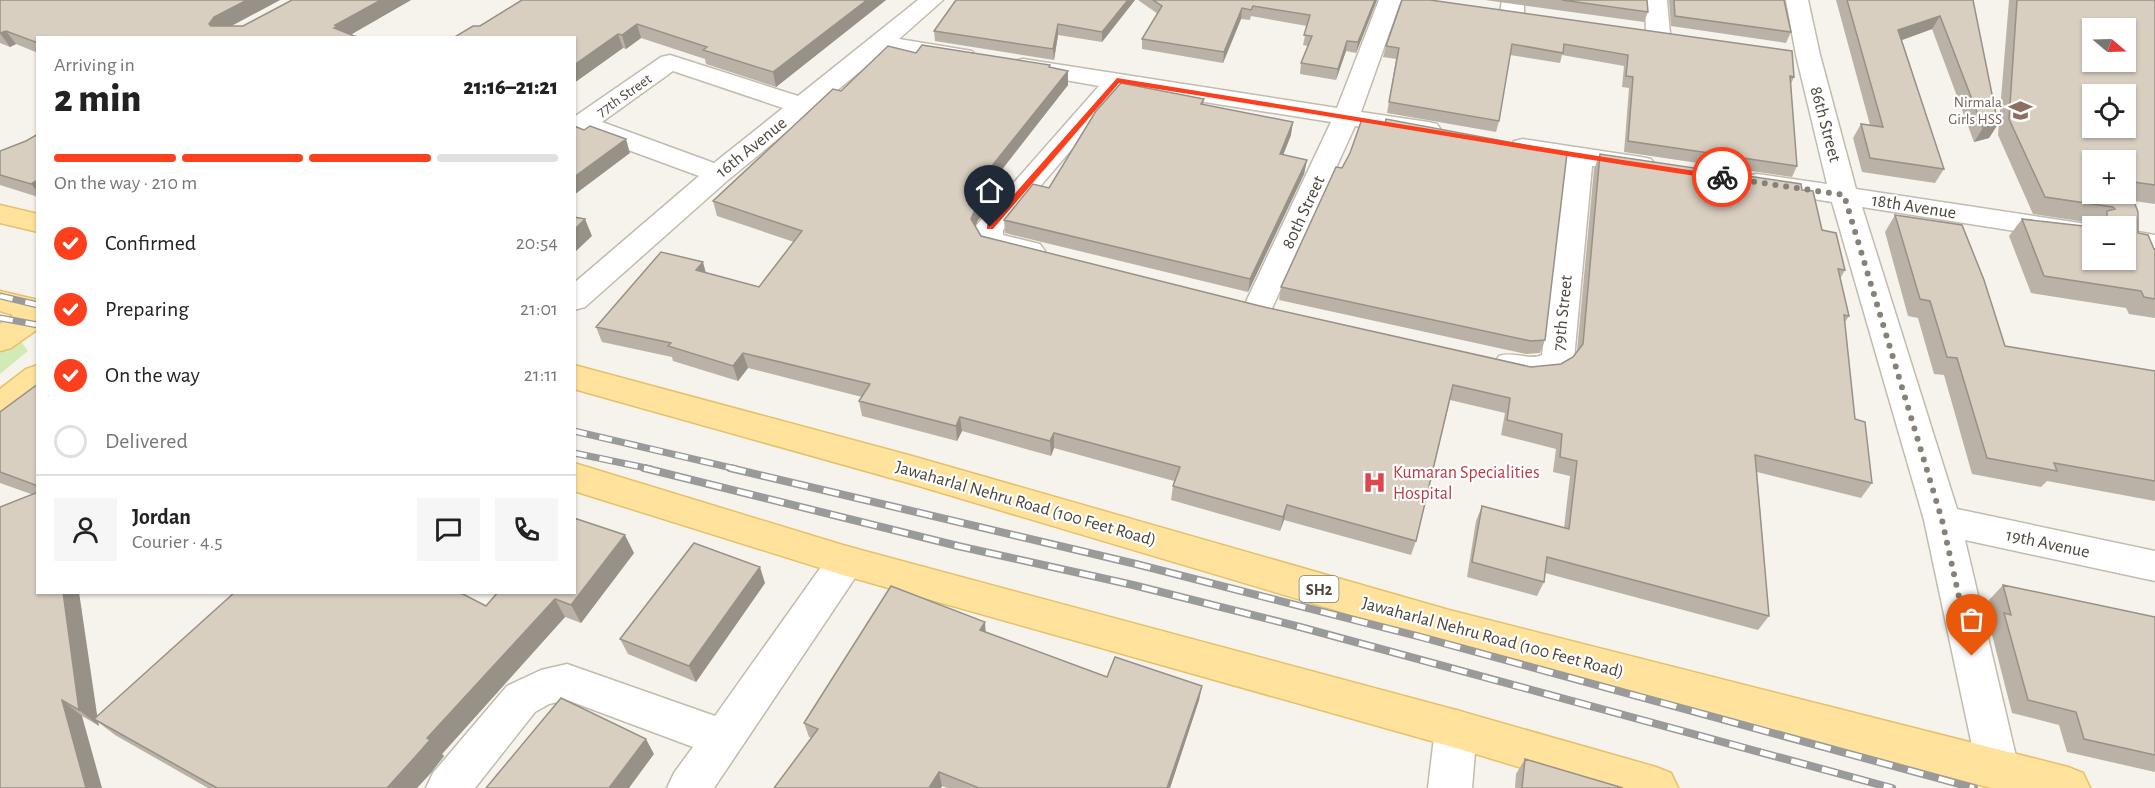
<!DOCTYPE html>
<meta charset="utf-8">
<style>
:root{--surface:#fff;--page:#f6f6f6;--text:#222;--muted:#767676;--line:#e0e0e0;--accent:#fc3f1d}
body{margin:0;font-family:"Alegreya Sans",sans-serif;background:var(--page);color:var(--text);height:100vh;display:flex;flex-direction:column;font-size:22px;white-space:nowrap}
*{box-sizing:border-box;margin:0}
p{font-size:20px;color:var(--muted)}
.icon{flex:none;width:33px;height:33px;fill:none;stroke:currentColor;stroke-width:2;stroke-linecap:round;stroke-linejoin:round}
.map{position:relative;flex:1;overflow:hidden}
.drawer{position:absolute;left:36px;top:36px;width:540px;height:558px;display:flex;flex-direction:column;background:var(--surface);border-radius:0px;box-shadow:0 2px 4px #0004}
.drawer>*{flex:none}
.needle{width:39px;rotate:109deg}
.buttons{position:absolute;left:2082px;top:18px;display:grid;gap:12px}
.buttons a{display:grid;place-items:center;width:54px;height:54px;border-radius:0px;background:var(--surface);box-shadow:0 2px 4px #0004;font-size:30px}
.pin{position:absolute;display:grid;place-items:center;width:51px;height:51px;color:#fff;margin:-62px -26px;border-radius:50% 50% 50% 0;rotate:-45deg;box-shadow:0 0 6px #0007}
.pin .icon{rotate:45deg}
.courier{position:absolute;display:grid;place-items:center;width:60px;height:60px;margin:-30px;border:4px solid #fc3f1d;border-radius:50%;background:#fff;color:#222;box-shadow:0 2px 8px #0007}
.headline em{font-style:normal;font-weight:800}
.headline div{display:flex;flex-direction:column-reverse}
.headline{display:flex;align-items:center;justify-content:space-between;height:102px;padding:0 18px}
h1{font-size:39px;font-weight:800;line-height:45px}
.bar{display:grid;grid-template-columns:repeat(4,1fr);gap:9px 6px;align-content:center;height:72px;padding:0 18px}
.bar i{height:8px;border-radius:4px;background:var(--line)}
.bar .selected{background:var(--accent)}
.bar p{grid-column:span 4}
.line{display:flex;align-items:center;gap:15px;padding:0 18px;border-top:2px solid var(--line)}
.line div{flex:1}
.round{display:grid;place-items:center;flex:none;width:63px;height:63px;border-radius:0px;background:var(--page)}
ol{padding:0 18px;list-style:none}
li{display:flex;align-items:center;gap:18px;height:66px}
li p{margin-inline-start:auto}
li .icon{padding:6px;border-radius:50%;background:var(--accent);color:#fff;stroke-width:4}
li:last-child{color:var(--muted)}
li i{width:33px;height:33px;border:3px solid var(--line);border-radius:50%}
.map>svg:first-child{display:block}
</style>
<div class="map">
<svg width="2155" height="788" viewBox="0 0 2155 788">
<rect width="100%" height="100%" fill="#f6f3ec"/>
<path fill="#d2eab5" d="M20 340 28 351 0 374V347Z"/>
<g fill="none" stroke-linecap="round" stroke-linejoin="round">
<defs>
<path id="minor" d="M918 0H943L899 39 972 51 975 56 972 61 963 63 885 51 728 180 585 307 574 310V283L699 176 574 130V117L661 57 670 55 798 96ZM673 71 783 108 714 163 602 122Z
M1379 0H1401L1361 112 1428 122 1437 124 1441 130 1437 136 1428 138 1355 126 1269 315 1258 319 1247 315 1243 308 1331 122 1123 89 1003 230V235L1040 244 1045 251 1040 258C1026 262 973 254 974 233 974 229 977 224 980 221L1099 86 1014 71 1011 66 1014 61 1023 59 1337 108Z
M1502 0H1524V13L1520 18 1512 20 1504 18 1500 13Z
M1645 0H1667L1670 34 1666 39 1658 41 1650 39 1646 34Z
M1786 0H1808L1820 55 1856 189 2099 226H2092V243L1862 207 1957 509 2155 551V581L1965 540 2019 769 2013 783 2001 788 1983 783 1977 769 1924 520 1832 202 1757 190 1747 188 1743 182 1747 176 1757 174 1827 184 1796 55Z
M1523 139 1641 157 1651 159 1655 165 1651 171 1641 173 1592 166 1574 359C1557 388 1526 380 1499 372L1494 364 1499 356C1514 351 1530 361 1542 355L1565 161 1514 153 1510 147 1514 141Z
M2126 230 2155 235V253L2126 248Z
M846 546 859 550 865 561 859 572 714 788H667L674 773 693 747 567 700 549 704 535 712 475 788H426L433 773 507 686 541 670 567 664 715 716 833 550Z
M1456 710 1471 715 1477 729 1472 788H1428L1435 729 1441 715Z"/>
<path id="major" d="M0 205 38 214V232L0 223Z
M0 291 38 300V329L11 348 0 351V324L13 315 0 311Z
M38 365V395L12 416 0 419V389L26 369Z
M574 365 912 456 1449 610 2068 767 2083 773 2090 788H1991L1449 644 912 484 574 389Z
M574 463 846 546 1456 710 1656 767 1671 773 1678 788H1588L1456 748 846 576 574 491Z"/>
</defs>
<use href="#minor" stroke="#c2bbae" stroke-width="3"/>
<use href="#major" stroke="#e6c16a" stroke-width="3"/>
<use href="#minor" fill="#fff" fill-rule="evenodd"/>
<use href="#major" fill="#ffe39c" fill-rule="evenodd"/>
<defs>
<path id="rail-far1" d="M0 296 38 305
M0 318 38 325
M574 431 736 469
M574 453 651 469"/>
<path id="rail" d="M644 468 958 546 1133 585 1300 627 1892 788
M730 468 1136 564 1421 637 1974 788"/>
</defs>
<use href="#rail-far1" stroke="#9a9a9a" stroke-width="7"/>
<use href="#rail" stroke="#9a9a9a" stroke-width="8"/>
<use href="#rail-far1" stroke="#fff" stroke-width="4.5" stroke-dasharray="13" stroke-linecap="butt"/>
<use href="#rail" stroke="#fff" stroke-width="5" stroke-dasharray="16" stroke-linecap="butt"/>
</g>
<path fill="#bab2a6" d="M0 0H280L231 26H243L292 0H411L350 35 38 38V53L16 44 10 47 0 43Z
M522 0H886L776 87 706 64 705 59 641 38 626 49 623 48 574 83V38L480 26Z
M956 0H1135L1102 42 1058 35 1054 60 935 41 934 31Z
M1138 0H1377L1356 53 1346 51 1336 80 1300 74 1301 63 1308 46 1303 45 1307 26 1251 16 1250 20 1241 19 1223 63 1142 49V39L1158 14Z
M1402 0 1794 77 1791 84 1797 166 1792 177 1624 152 1629 88 1622 87 1624 66 1562 55 1560 63 1510 55 1499 121 1496 132 1387 113 1396 59 1383 57 1386 46Z
M1485 0H1647L1648 12 1644 22Z
M1669 0H1784L1791 32 1786 43 1671 26Z
M1836 0H1973L1998 124 1989 138 1974 142 1932 29 1902 40 1944 169 1935 183 1862 172 1853 138 1861 124 1870 125Z
M2009 0H2155V204L2134 201 2138 233 2154 249H2155V318L2129 314 2126 308 2031 293 2009 236 2022 219 2092 260 2126 226H2096L2098 224 2033 214 1998 135Z
M916 53 1050 67 1068 71V85L998 175 1004 191 978 220 975 226 981 236 1260 306 1531 367 1561 364 1573 357 1577 351 1594 169 1600 154 1802 190 1822 230 1845 270 1840 279 1849 316 1845 322 1855 419 1872 483 1861 498 1757 472 1769 616 1758 630 1545 573 1544 582 1537 596 1467 577 1476 521 1482 506 1564 528 1570 476 1553 472 1556 449 1501 435 1505 413 1450 400 1416 541 1411 555 1284 520 1280 531 1171 500 1173 486 1174 481 1054 448 1051 456 962 431 957 441 862 416 859 401 862 397 748 368 738 381 673 361 672 357 602 342 596 327 706 273 759 287 794 242 717 216 713 201 841 91Z
M1204 99 1203 104 1291 135 1283 155 1307 160 1304 174 1248 292 1005 233 1004 220 1049 188Z
M38 134V197L0 185V151L26 141Z
M1342 168 1545 340 1540 353 1526 354 1279 300 1281 287Z
M1895 215 2005 346 2155 371V501L2047 481 2041 487 1972 474 1944 375 1934 374 1918 318 1908 316 1885 232Z
M38 384V592L97 716 486 606 634 553 581 623 565 617 442 754 444 756 417 788H208L115 735 98 722 99 726 82 716 0 788 31 494 0 483V412Z
M765 583 696 682 628 654 620 639Z
M2003 585 2155 617V772L2067 752 2059 725 2012 713 1990 627 1995 622 1989 600Z
M986 633 1107 677 1202 686 1199 700 1170 788H947L809 737 804 723Z
M1525 759 1623 788H1515L1516 774Z"/>
<path fill="#979187" d="M247 0H280L222 31 217 38 209 24 214 17Z
M381 0H411L345 38 334 28 335 25Z
M867 0H886L776 87 773 72Z
M1128 0H1135L1102 42V32Z
M1375 0H1377L1356 53 1358 42Z
M1242 8 1241 19 1223 63 1224 52Z
M1940 16 1932 29 1891 44 1898 30Z
M637 24 641 38 626 49 622 35Z
M1058 24V35L1054 60 1053 49Z
M6 31 16 44 10 47 0 33Z
M618 34 623 48 574 83V65Z
M1347 41 1346 51 1336 80 1338 69Z
M1068 71V85L988 187 987 172Z
M1293 122 1291 135 1278 168 1280 154Z
M1998 124 1989 138 1974 142 1983 128Z
M626 139 630 153 574 195V177Z
M1307 160 1304 174 1248 292 1250 279Z
M1003 176 1004 191 978 220 972 234 971 219 977 205Z
M38 180V192L31 184Z
M585 219 592 236 574 253V230Z
M703 262 707 277 696 270Z
M743 353 748 368 738 381 733 366Z
M960 417 962 431 957 441 956 426Z
M1054 433V448L1051 456 1050 441Z
M1287 505 1284 520 1280 531 1283 517Z
M625 535 634 553 581 623 571 605Z
M760 567 765 583 696 682 689 666Z
M63 592H79L98 721 94 719 98 722 99 726 79 710Z
M555 599 565 617 442 754 444 756 431 773 417 788H387L427 738Z
M985 622 986 637 980 630Z
M1202 686 1199 700 1170 788H1167Z
M62 700 82 716 102 788H86Z
M646 739 654 754 629 788H609Z
M939 772 942 786 941 788H929Z"/>
<path fill="#d8cfc1" stroke="#979187" stroke-width="1.5" fill-rule="evenodd" d="M0 0H247L214 17 209 24 211 26H243L292 0H381L335 25 338 26 334 28 359 38H38V43L6 31 0 33Z
M522 0H867L773 72 703 50 707 47 637 24 622 35 618 34 574 65V38H453L473 26H480Z
M956 0H1128L1102 32 1058 24 1053 49 934 31Z
M1153 0H1375L1358 42 1347 41 1338 69 1301 63 1312 36 1304 35 1310 15 1253 6 1251 10 1242 8 1224 52 1142 39 1162 6Z
M1402 0H1430L1792 51 1794 77 1790 76 1797 166 1628 141 1633 77 1626 76 1628 55 1564 44 1563 53 1512 44 1499 121 1389 102 1399 48 1386 46Z
M1562 0H1647L1648 12Z
M1674 0H1784L1791 32 1675 16Z
M1847 0H1973L1998 124 1983 128 1940 16 1898 30 1944 169 1870 158 1861 124 1883 127Z
M2017 0H2155V185L2126 181 2138 212V233L2148 235 2154 249H2155V299L2144 297 2141 291 2044 276 2022 219 2092 227V260H2126V226H2107V211L2115 209 2113 207 2045 197 2009 119ZM2092 28H2126V62H2092ZM2092 94H2126V128H2092ZM2092 160H2126V194H2092Z
M922 45 1050 65 1049 67 1068 71 987 172 1003 176 977 205 971 219 981 236 1260 306 1531 367 1561 364 1573 357 1583 344 1600 154 1801 184 1802 190 1813 191 1822 230 1836 233 1845 270 1838 269 1849 316 1844 315 1855 419 1865 422 1872 483 1755 455 1769 616 1547 557 1544 582 1472 562 1482 506 1569 529 1577 461 1560 457 1562 434 1507 420 1510 398 1453 385 1416 541 1287 505 1283 517 1173 486 1180 467 1054 433 1050 441 960 417 956 426 859 401 870 384 743 353 733 366 668 346 671 343 596 327 661 252 703 262 696 270 759 287 802 231 713 201 833 89 841 91 888 46 916 53Z
M1121 83 1204 99 1201 104 1293 122 1280 154 1307 160 1250 279 1004 220 1033 184 1049 188 1096 111Z
M1362 119 1385 124 1386 119 1567 153 1545 340 1531 341 1281 287 1336 167 1342 168 1350 153Z
M574 126 584 130 590 126 626 139 574 177Z
M38 134V180L31 184 0 175V151L26 141Z
M1895 215 1962 225 1984 280 2005 346 2155 371V481L2054 463 2057 471 1987 458 1957 358 1947 357 1930 301 1920 299Z
M574 217 585 219 574 230Z
M38 384V486L0 472V412Z
M38 492V592H63L79 710 62 700 86 788H0V507Z
M574 518 625 535 571 605 555 599 427 738 430 740 416 756 387 788H217L94 719 235 592H459L486 606 498 592H574Z
M694 543 760 567 689 666 620 639Z
M2003 585 2155 617V755L2084 739 2076 712 2028 700 2004 613 2011 615Z
M891 586 985 622 980 630 1107 677 1115 657 1202 686 1167 788H979L939 772 929 788H774L818 729 804 723Z
M561 698 646 739 609 788H486Z
M1525 759 1623 788H1522Z"/>
<path fill="#fc3f1d" d="M1117 78C1319 110 1520 145 1722 175L1726 177 1722 180C1520 150 1320 114 1119 83L993 229H987V225Z"/>
<g fill="none" stroke-linecap="round" stroke-linejoin="round">
<path stroke="#878178" stroke-width="6" stroke-dasharray="0 10.8" d="M1722 177 1844 195 1942 520 1972 656"/>
</g>
<defs>
<symbol id="school-bare" viewBox="-9 -9 18 18"><path d="M0-5L7-2L0 1L-7-2ZM-4 1L0 2.5L4 1V4Q0 6-4 4Z" fill="#8d6e63" stroke="#fff" stroke-width="2.5" paint-order="stroke"/></symbol>
<symbol id="hospital-bare" viewBox="-9 -9 18 18"><path d="M-5-5h3v3.5h4V-5h3V5h-3V1.5h-4V5h-3Z" fill="#e0444e" stroke="#fff" stroke-width="2.5" paint-order="stroke"/></symbol>
</defs>
<g fill-rule="evenodd">
<use href="#school-bare" x="2004" y="94" width="33" height="33"/>
<use href="#hospital-bare" x="1358" y="466" width="33" height="33"/>
</g>
<g text-anchor="middle" stroke-width="4.5" stroke-linejoin="round" paint-order="stroke">
<g font-size="15" fill="#4b4439" stroke="#fff">
<text transform="translate(624 95) rotate(-35)" y="5">77th Street</text>
</g>
<g font-size="15" fill="#785e54" stroke="#fff" text-anchor="end">
<text x="2002" y="107">Nirmala<tspan x="2002" dy="17">Girls HSS</tspan></text>
</g>
<rect fill="#fff" stroke="#817c74" stroke-width="1.5" x="1299.5" y="576" width="39" height="26" rx="4.5"/>
<g font-size="16" font-weight="bold" fill="#4b4439">
<text x="1319" y="595">SH2</text>
</g>
<g font-size="18" fill="#4b4439" stroke="#fff">
<text transform="translate(1826 124) rotate(75)" y="6">86th Street</text>
<text transform="translate(751 147) rotate(-39)" y="6">16th Avenue</text>
<text transform="translate(1914 206) rotate(9)" y="6">18th Avenue</text>
<text transform="translate(1303 212) rotate(-65)" y="6">80th Street</text>
<text transform="translate(1562 313) rotate(-84)" y="6">79th Street</text>
<text transform="translate(1026 503) rotate(16)" y="6">Jawaharlal Nehru Road (100 Feet Road)</text>
<text transform="translate(2048 543) rotate(12)" y="6">19th Avenue</text>
<text transform="translate(1493 637) rotate(15)" y="6">Jawaharlal Nehru Road (100 Feet Road)</text>
</g>
<g font-size="18" fill="#be3a42" stroke="#fff" text-anchor="start">
<text x="1393" y="478">Kumaran Specialities<tspan x="1393" dy="21">Hospital</tspan></text>
</g>
</g>
</svg>
<div class="buttons">
<a><svg class="needle" viewBox="-14 -14 28 28"><path d="M0-13l5 13h-10z" fill="#e53935"/><path d="M0 13l5-13h-10z" fill="#767676"/></svg></a>
<a><svg class="icon" aria-label="locate" viewBox="0 0 24 24"><circle cx="12" cy="12" r="6"/><path d="M12 2v4M12 18v4M2 12h4M18 12h4"/></svg></a>
<a>+</a>
<a>−</a>
</div>
<div class="pin" style="left:1972px;top:656px;background:#ea580c"><svg class="icon" aria-label="bag" viewBox="0 0 24 24"><path d="M5 8h14l-1 12H6zM9 8a3 3 0 0 1 6 0"/></svg></div>
<div class="pin" style="left:990px;top:227px;background:#1f2937"><svg class="icon" aria-label="home" viewBox="0 0 24 24"><path d="M3 11l9-7 9 7M6 9v11h12V9"/></svg></div>
<div class="courier" style="left:1722px;top:177px"><svg class="icon" aria-label="bike" viewBox="0 0 24 24"><circle cx="6" cy="16" r="4"/><circle cx="18" cy="16" r="4"/><path d="M6 16l4-8h5l3 8M10 8l3 8H6M13 5h3"/></svg></div>
<section class="drawer">
<div class="headline"><div><h1>2 min</h1><p>Arriving in</p></div><em>21:16–21:21</em></div>
<div class="bar"><i class="selected"></i><i class="selected"></i><i class="selected"></i><i></i><p>On the way · 210 m</p></div>
<ol>
<li><svg class="icon" aria-label="check" viewBox="0 0 24 24"><path d="M5 12l5 5 9-10"/></svg>Confirmed<p>20:54</p></li>
<li><svg class="icon" aria-label="check" viewBox="0 0 24 24"><path d="M5 12l5 5 9-10"/></svg>Preparing<p>21:01</p></li>
<li><svg class="icon" aria-label="check" viewBox="0 0 24 24"><path d="M5 12l5 5 9-10"/></svg>On the way<p>21:11</p></li>
<li><i></i>Delivered</li>
</ol>
<div class="line" style="height:108px"><a class="round"><svg class="icon" aria-label="person" viewBox="0 0 24 24"><circle cx="12" cy="8" r="4"/><path d="M4 21q1-7 8-7t8 7"/></svg></a><div><b>Jordan</b><p>Courier · 4.5</p></div><a class="round"><svg class="icon" aria-label="chat" viewBox="0 0 24 24"><path d="M4 5h16v11H9l-5 4z"/></svg></a><a class="round"><svg class="icon" aria-label="phone" viewBox="0 0 24 24"><path d="M5 4h4l2 5-3 2q2 4 5 5l2-3 5 2v4C11 20 4 13 5 4z"/></svg></a></div>
</section>
</div>
